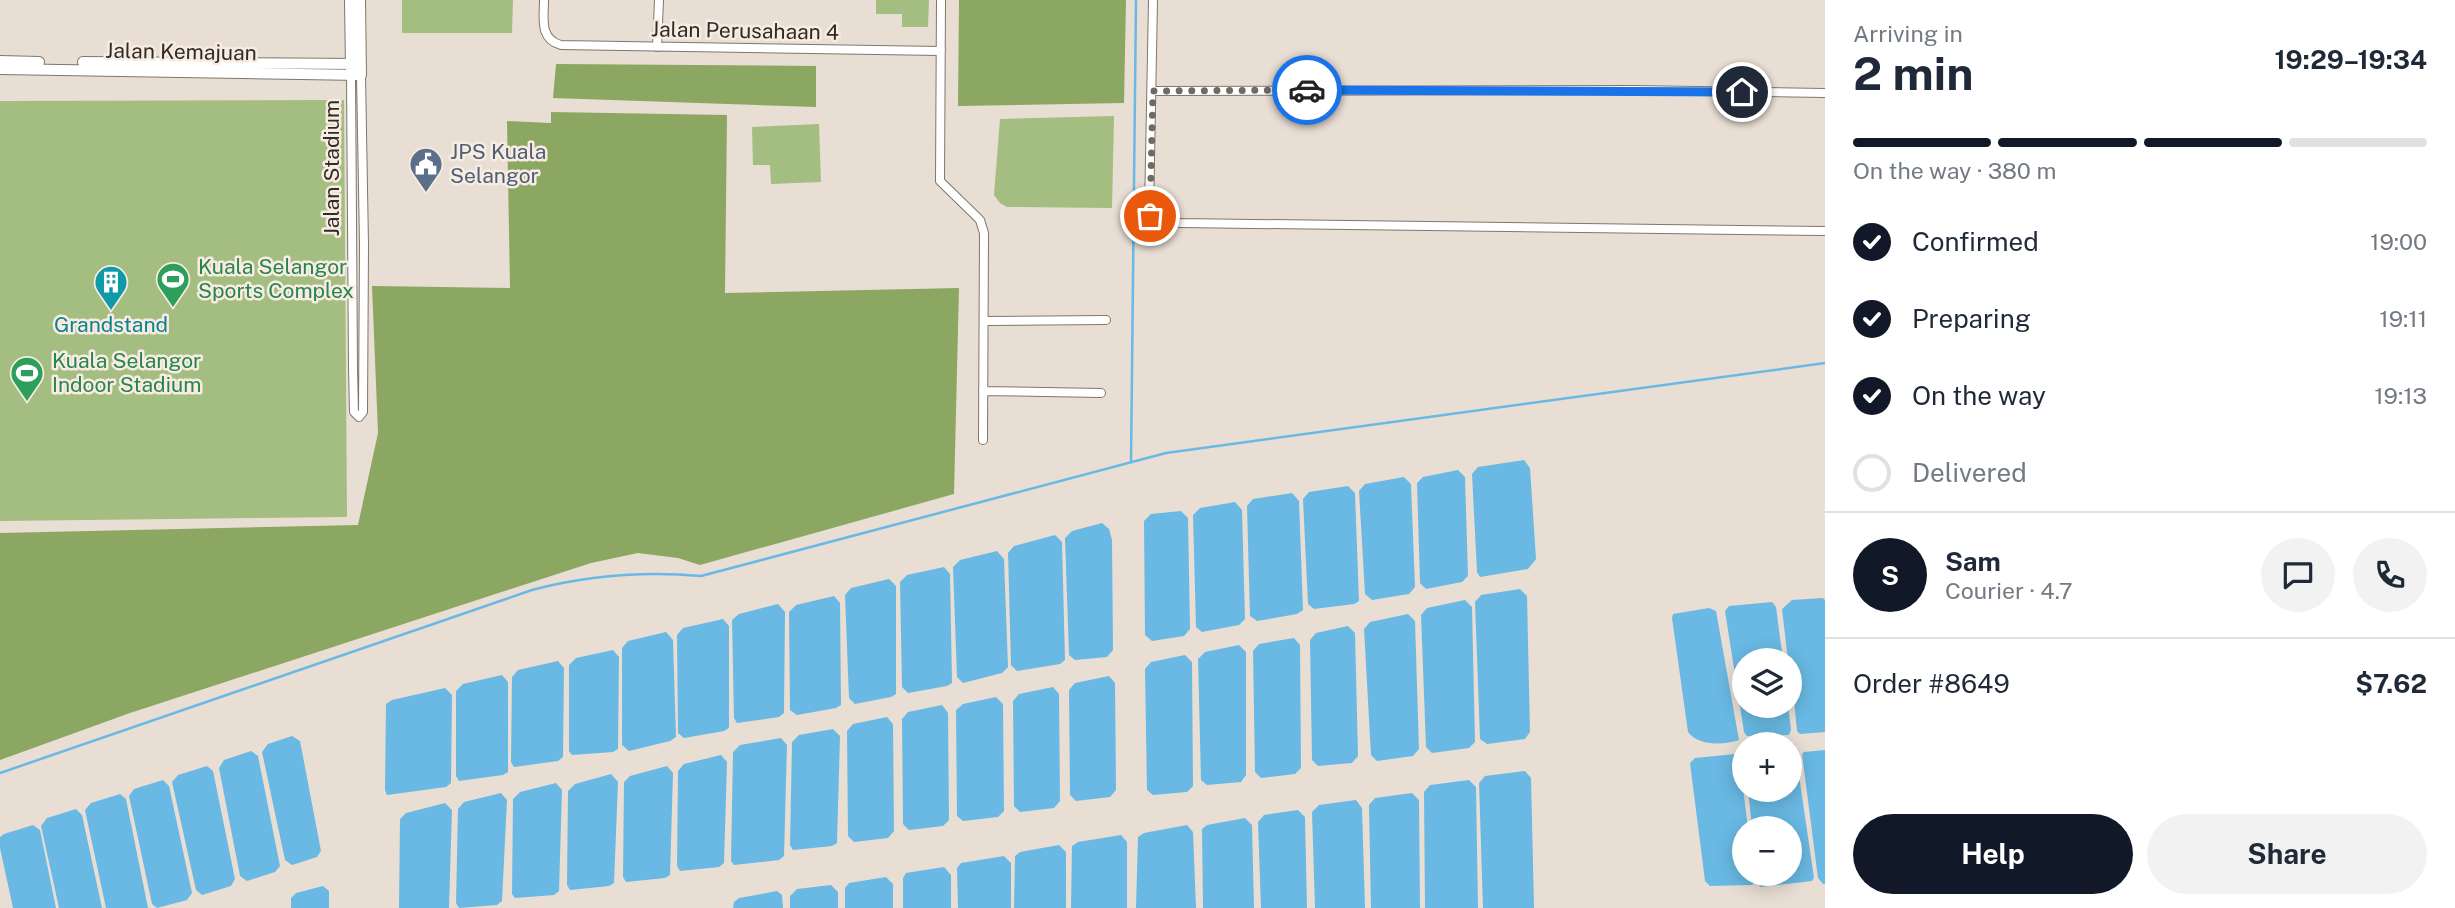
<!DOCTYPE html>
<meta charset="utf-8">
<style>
:root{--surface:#fff;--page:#f2f2f3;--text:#1f2937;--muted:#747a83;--line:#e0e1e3;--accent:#111827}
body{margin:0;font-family:"Public Sans",sans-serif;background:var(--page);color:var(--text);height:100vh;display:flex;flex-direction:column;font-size:26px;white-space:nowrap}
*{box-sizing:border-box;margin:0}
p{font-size:23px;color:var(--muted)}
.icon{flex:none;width:38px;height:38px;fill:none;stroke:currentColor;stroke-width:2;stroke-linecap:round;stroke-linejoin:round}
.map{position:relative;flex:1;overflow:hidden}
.panel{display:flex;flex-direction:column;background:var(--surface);width:630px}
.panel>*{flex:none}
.fabs{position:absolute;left:1732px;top:648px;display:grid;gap:14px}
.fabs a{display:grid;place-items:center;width:70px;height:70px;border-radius:50%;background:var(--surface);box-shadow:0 4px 18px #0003;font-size:35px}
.pin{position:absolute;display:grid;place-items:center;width:60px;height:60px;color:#fff;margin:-30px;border:4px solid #fff;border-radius:50%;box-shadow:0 2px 7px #0007}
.courier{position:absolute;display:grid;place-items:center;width:70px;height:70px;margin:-35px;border:5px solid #1a73e8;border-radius:50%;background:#fff;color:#222;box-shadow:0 2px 9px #0007}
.overview em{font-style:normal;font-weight:700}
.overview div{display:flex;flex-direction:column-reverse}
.overview{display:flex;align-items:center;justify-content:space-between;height:119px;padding:0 28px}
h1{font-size:46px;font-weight:700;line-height:52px}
.bar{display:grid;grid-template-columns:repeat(4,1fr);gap:10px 7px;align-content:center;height:84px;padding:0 28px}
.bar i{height:9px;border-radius:5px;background:var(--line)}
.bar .selected{background:var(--accent)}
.bar p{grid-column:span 4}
.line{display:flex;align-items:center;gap:18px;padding:0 28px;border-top:2px solid var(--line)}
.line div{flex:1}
.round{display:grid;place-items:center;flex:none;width:74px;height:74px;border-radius:37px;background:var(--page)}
ol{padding:0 28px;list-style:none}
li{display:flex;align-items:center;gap:21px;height:77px}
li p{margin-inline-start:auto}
li .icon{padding:7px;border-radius:50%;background:var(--accent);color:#fff;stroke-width:4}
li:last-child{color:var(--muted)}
li i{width:38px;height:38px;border:4px solid var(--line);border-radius:50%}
.primary-button{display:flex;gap:14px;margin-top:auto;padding:14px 28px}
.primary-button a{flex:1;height:80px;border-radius:42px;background:var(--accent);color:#fff;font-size:28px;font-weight:700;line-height:80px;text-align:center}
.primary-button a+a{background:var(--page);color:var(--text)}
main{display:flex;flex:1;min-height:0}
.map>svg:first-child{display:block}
</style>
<main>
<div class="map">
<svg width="1825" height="908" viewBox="0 0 1825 908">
<rect width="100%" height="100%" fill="#e9ded4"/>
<path fill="#a4bd80" d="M402 0H513L512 33H402Z
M876 0H929L928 27H902V14H876Z
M344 100 347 517 0 521V101Z
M1114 116 1112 208 1007 207 1000 203 994 195 1000 119Z
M819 124 821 182 771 184 770 165H753L752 127Z"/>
<path fill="#8ca761" d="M959 0H1126L1124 103 958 106Z
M556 64 816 66V107L553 98Z
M551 112 727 115 725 293 959 288 954 494 700 565 678 558 638 553 591 563 130 713 0 760V533L358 525 378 433 372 286 510 288 507 121 551 123Z"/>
<path fill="#69b9e4" d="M1524 460 1530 468 1536 559 1528 569 1480 577 1477 572 1472 474 1478 467Z
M1458 470 1465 477 1468 576 1462 582 1426 589 1420 583 1417 483 1423 477Z
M1404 477 1411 484 1415 587 1409 594 1372 600 1365 594 1359 491 1365 484Z
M1348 486 1355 493 1359 601 1354 604 1314 609 1308 604 1303 499 1309 492Z
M1292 493 1299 501 1303 610 1297 614 1257 621 1250 616 1247 506 1253 499Z
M1235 502 1242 510 1245 619 1239 625 1202 632 1196 627 1193 515 1200 508Z
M1181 511 1188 518 1190 629 1184 636 1152 641 1145 635 1144 521 1151 514Z
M1102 523 1109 529 1112 540 1113 650 1107 657 1075 660 1069 655 1065 538 1072 531Z
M1055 535 1062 542 1065 660 1060 664 1017 671 1011 665 1008 553 1014 546Z
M997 551 1004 559 1008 667 1002 673 963 683 957 677 953 567 960 560Z
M944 567 950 574 952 683 947 686 908 693 902 687 900 582 907 575Z
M889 579 896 586V694L891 697 855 704 849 698 845 595 851 588Z
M1520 589 1527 596 1530 732 1525 739 1487 744 1480 739 1475 602 1481 595Z
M834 596 840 603 841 705 836 708 797 715 790 710 789 612 796 605Z
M1823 598 1825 600V732L1800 734 1797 731 1790 660H1788L1782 609 1792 600Z
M1465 600 1472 607 1475 742 1469 748 1432 753 1426 747 1421 615 1427 608Z
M1772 602 1776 607 1783 660H1745V705H1788L1791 730 1789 735 1747 736 1744 732 1725 611 1729 606Z
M778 604 785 612 784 713 779 717 737 723 734 718 732 620 739 614Z
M1709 608 1716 611 1739 740C1723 745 1698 746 1688 732L1672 618 1673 614Z
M1408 614 1415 621 1419 749 1413 756 1377 761 1371 755 1364 629 1370 622Z
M723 619 729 626V728L724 731 684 738 678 733 677 635 683 628Z
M1348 626 1355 633 1358 756 1352 763 1318 766 1312 760 1310 640 1316 633Z
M666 632 673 640 676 737 670 741 629 751 622 745V648L628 641Z
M1294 638 1300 645 1301 768 1295 774 1261 778 1255 772 1253 651 1259 644Z
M1239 645 1246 652V775L1241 782 1207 785 1201 780 1198 659 1205 652Z
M613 650 619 657 618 749 613 752 572 755 569 751V665L576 658Z
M1185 655 1192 662 1193 786 1187 792 1153 795 1147 790 1145 669 1151 662Z
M558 661 564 668 563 757 558 761 514 767 511 762 512 677 518 670Z
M502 675 508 682V772L503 775 459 781 456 776V691L463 684Z
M1109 676 1115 683 1116 790 1110 797 1076 801 1070 795 1069 690 1075 683Z
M1053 687 1059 694 1060 801 1054 808 1020 812 1014 806 1013 701 1019 694Z
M445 688 452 695 451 783 446 787 387 795 385 790 386 704 392 700Z
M996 697 1003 704 1004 811 998 817 963 821 957 816 956 710 963 704Z
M942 705 948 713 949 820 943 826 909 830 903 824 902 719 908 712Z
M887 717 893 724 894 831 888 838 854 842 848 836 847 731 853 724Z
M833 729 840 736 837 843 832 846 793 850 790 845 792 742 799 735Z
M292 736 300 741 321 851 317 857 292 865 285 860 262 752 268 744Z
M781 738 787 745 784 856 779 860 734 865 731 861 733 752 740 745Z
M1825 750V884H1823L1818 878 1802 754 1804 752Z
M251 751 258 756 280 866 275 872 247 881 240 876 219 768 224 760Z
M1790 752 1796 755 1814 878 1812 881 1760 887 1756 873H1790V828H1752L1748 789H1790Z
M1735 754 1739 756 1748 828H1745V873H1754L1755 882 1752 885 1710 886 1705 881 1690 763 1695 758Z
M721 755 727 762 724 863 719 867 680 871 677 866 678 771 684 764Z
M207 766 213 771 235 879 231 886 202 895 196 890 172 782 178 775Z
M667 766 673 773 670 875 665 878 626 882 623 877 624 782 630 776Z
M1525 771 1531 778 1534 908H1483L1479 783 1485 776Z
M611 774 618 782 614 883 609 886 570 890 567 885 568 791 575 784Z
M163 780 169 786 192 893 187 900 157 908 152 904 129 796 134 789Z
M1469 780 1476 787 1478 908H1425L1424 792 1430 785Z
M556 783 562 790 559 891 554 895 515 898 512 894 513 799 520 792Z
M501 793 507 800 502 901 497 905 459 908 456 903 458 809 464 802Z
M1412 793 1419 800 1420 908H1371L1369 805 1375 798Z
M120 794 126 799 148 908H106L85 810 91 803Z
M1356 800 1362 808 1365 908H1315L1312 812 1319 805Z
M445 803 452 810 449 908H399L400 819 406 813Z
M76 809 82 815 102 908H59L41 826 47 818Z
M1298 810 1305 817 1307 908H1261L1258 822 1264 815Z
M1245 818 1252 825 1254 908H1203L1202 829 1207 825Z
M33 825 40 830 56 908H13L0 848V837L4 834Z
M1187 825 1193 832 1196 908H1136L1138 837 1144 833Z
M1121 835 1127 842V908H1071L1072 846 1078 842Z
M1059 845 1066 852V908H1014L1015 856 1020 852Z
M1004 856 1011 863V908H958L957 868 961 863Z
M944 867 951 875V908H903V878L906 873Z
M886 877 893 884V908H845V888L849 883Z
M831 885 838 892V908H790V896L797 889Z
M323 886 329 891V908H291V898L296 893Z
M777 891 782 895 783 908H733L734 902 739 898Z"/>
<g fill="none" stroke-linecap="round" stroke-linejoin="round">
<path stroke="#69b9e4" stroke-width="2.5" d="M1131 462 1136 0
M0 773 532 590C589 575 643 571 701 576L1166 453 1825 363"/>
<defs>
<path id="minor" d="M544 0C544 18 539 39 561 45L941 51
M941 0 940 181 980 220 984 233 983 440
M1153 0 1149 212 1153 221 1180 223 1825 231
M657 47 659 0
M351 75 353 368 354 412 359 417
M1153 91 1632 90 1825 93
M984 321 1106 320
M983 391 1101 393
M359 417 363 412 364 245 361 75"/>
<path id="tertiary" d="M350 0 351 68
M0 61 39 62
M83 62 361 64
M0 69 361 75 360 0"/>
</defs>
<use href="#minor" stroke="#80766d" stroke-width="10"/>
<use href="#tertiary" stroke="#80766d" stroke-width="12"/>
<use href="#minor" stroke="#fff" stroke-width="8"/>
<use href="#tertiary" stroke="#fff" stroke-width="10"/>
</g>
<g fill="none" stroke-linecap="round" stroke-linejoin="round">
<path stroke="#706a64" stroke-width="7" stroke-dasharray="0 12.6" d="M1150 216 1153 91 1307 90"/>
<path stroke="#1a73e8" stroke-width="9" d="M1307 90 1742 92"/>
</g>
<defs>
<symbol id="civic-pin" viewBox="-11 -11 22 30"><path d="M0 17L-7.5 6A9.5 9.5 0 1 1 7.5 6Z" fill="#5c6f8a" stroke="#f7ebe2"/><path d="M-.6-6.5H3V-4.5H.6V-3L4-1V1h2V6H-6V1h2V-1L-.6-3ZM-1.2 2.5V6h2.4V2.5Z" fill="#fff"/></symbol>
<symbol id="stadium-pin" viewBox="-11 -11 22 30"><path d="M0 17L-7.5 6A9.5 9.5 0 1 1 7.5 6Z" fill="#2e9e5b" stroke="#f7ebe2"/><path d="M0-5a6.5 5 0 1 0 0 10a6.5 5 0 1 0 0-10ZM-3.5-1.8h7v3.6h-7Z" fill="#fff"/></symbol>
<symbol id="building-pin" viewBox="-11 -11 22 30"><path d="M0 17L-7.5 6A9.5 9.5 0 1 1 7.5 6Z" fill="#0f9aa8" stroke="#f7ebe2"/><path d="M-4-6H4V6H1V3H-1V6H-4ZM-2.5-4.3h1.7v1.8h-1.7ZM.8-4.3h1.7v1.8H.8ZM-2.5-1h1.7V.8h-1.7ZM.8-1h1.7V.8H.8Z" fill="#fff"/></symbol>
</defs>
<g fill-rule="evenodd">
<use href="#civic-pin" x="407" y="145" width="38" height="52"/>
<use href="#stadium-pin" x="154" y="260" width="38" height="52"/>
<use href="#building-pin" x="92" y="263" width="38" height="52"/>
<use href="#stadium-pin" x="8" y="354" width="38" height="52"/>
</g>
<g text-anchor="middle" stroke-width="5" stroke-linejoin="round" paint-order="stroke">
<g font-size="21" fill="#2f2b27" stroke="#f7ebe2">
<text transform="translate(745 31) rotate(1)" y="7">Jalan Perusahaan 4</text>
<text transform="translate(181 52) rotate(1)" y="7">Jalan Kemajuan</text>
<text transform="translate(332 168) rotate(-90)" y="7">Jalan Stadium</text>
</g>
<g font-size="21" fill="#4e5e75" stroke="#f7ebe2" text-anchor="start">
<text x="450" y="159">JPS Kuala<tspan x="450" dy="24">Selangor</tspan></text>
</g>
<g font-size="21" fill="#27864d" stroke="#f7ebe2" text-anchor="start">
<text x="198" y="274">Kuala Selangor<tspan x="198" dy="24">Sports Complex</tspan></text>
<text x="52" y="368">Kuala Selangor<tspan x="52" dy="24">Indoor Stadium</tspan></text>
</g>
<g font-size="21" fill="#0d838f" stroke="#f7ebe2">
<text x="111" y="332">Grandstand</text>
</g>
</g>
</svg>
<div class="fabs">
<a><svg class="icon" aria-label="layers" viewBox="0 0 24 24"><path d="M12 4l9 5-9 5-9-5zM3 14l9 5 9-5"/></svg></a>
<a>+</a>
<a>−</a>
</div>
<div class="pin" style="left:1150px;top:216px;background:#ea580c"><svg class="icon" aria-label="bag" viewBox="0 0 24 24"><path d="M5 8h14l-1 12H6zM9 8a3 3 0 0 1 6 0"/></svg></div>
<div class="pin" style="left:1742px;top:92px;background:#1f2937"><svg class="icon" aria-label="home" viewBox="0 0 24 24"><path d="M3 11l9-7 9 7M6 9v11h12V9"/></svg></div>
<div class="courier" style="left:1307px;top:90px"><svg class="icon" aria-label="car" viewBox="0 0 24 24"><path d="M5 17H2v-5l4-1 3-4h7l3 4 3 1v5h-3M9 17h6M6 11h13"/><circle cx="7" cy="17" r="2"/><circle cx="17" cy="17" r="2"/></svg></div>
</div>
<section class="panel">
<div class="overview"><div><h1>2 min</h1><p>Arriving in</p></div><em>19:29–19:34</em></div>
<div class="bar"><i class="selected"></i><i class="selected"></i><i class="selected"></i><i></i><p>On the way · 380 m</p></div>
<ol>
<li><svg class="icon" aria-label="check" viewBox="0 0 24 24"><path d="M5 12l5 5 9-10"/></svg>Confirmed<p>19:00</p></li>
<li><svg class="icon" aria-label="check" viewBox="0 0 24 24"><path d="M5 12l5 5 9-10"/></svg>Preparing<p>19:11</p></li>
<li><svg class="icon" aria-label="check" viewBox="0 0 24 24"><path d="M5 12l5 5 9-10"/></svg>On the way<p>19:13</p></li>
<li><i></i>Delivered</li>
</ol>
<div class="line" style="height:126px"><b class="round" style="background:var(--accent);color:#fff">S</b><div><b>Sam</b><p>Courier · 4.7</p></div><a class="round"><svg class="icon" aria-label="chat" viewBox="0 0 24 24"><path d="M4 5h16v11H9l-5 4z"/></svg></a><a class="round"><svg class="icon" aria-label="phone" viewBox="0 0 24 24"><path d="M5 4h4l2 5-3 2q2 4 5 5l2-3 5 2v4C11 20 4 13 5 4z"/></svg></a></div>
<div class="line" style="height:91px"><div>Order #8649</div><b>$7.62</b></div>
<div class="primary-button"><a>Help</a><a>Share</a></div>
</section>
</main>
